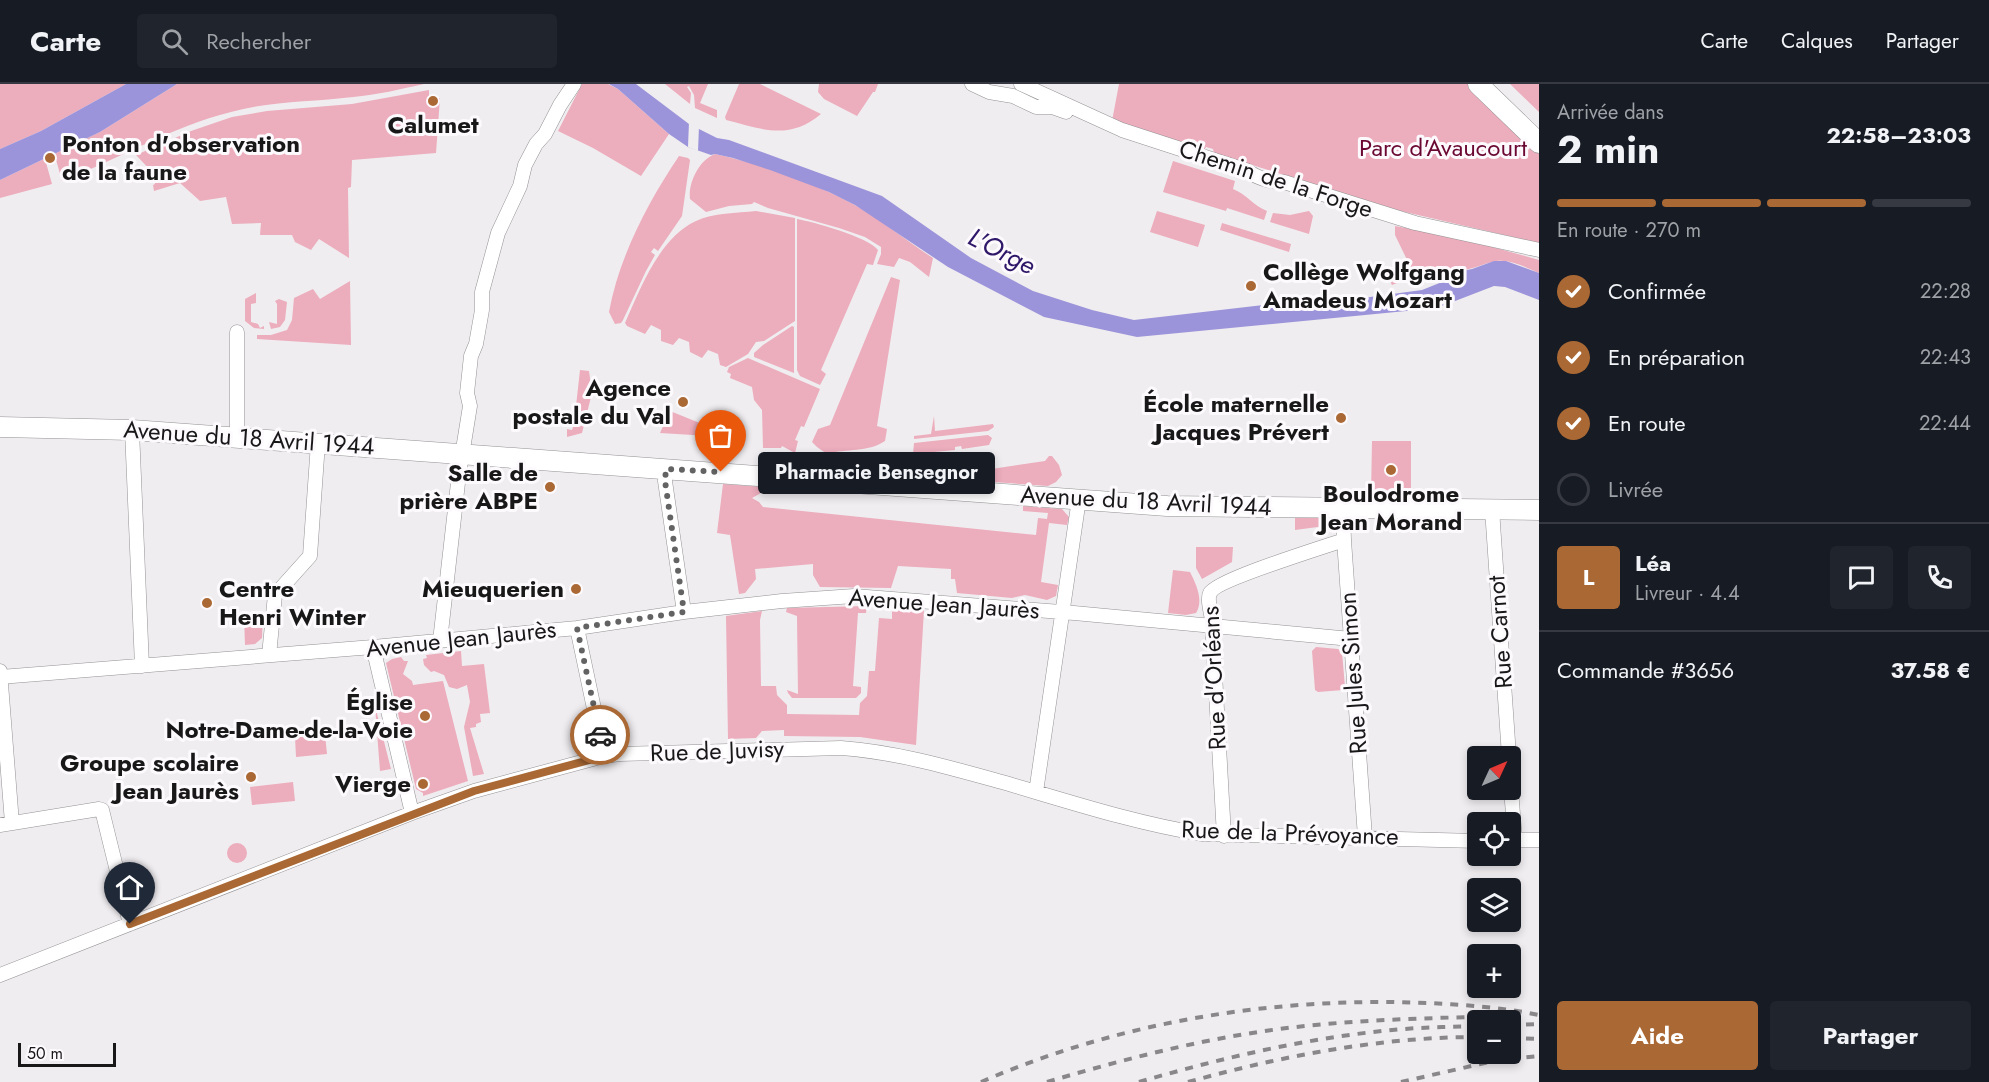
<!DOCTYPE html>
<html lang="fr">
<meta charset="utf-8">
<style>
:root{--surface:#171b24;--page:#20242c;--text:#f1f3f6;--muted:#9ea1a6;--line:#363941;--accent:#aa6934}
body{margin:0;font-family:Jost,sans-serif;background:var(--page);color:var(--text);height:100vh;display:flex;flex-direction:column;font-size:22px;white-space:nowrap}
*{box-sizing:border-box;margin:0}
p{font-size:20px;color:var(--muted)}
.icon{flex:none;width:33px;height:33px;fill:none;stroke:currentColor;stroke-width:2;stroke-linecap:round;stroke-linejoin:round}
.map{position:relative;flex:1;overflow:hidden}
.drawer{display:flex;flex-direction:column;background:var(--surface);width:450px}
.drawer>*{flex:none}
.needle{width:39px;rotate:46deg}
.tools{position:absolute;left:1467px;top:662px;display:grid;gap:12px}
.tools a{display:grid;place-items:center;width:54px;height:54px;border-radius:6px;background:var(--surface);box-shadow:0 3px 9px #0003;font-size:30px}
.scale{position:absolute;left:18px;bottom:15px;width:98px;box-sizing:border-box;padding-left:6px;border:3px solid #191819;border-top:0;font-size:16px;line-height:21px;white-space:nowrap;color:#191819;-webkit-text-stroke:4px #fdfafd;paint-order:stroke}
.pin{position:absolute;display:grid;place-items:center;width:51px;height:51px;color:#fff;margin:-62px -26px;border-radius:50% 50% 50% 0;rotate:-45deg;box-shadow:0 0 6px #0007}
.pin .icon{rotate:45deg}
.courier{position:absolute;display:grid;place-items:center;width:60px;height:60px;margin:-30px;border:4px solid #aa6934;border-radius:50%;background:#fff;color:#222;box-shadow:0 2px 8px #0007}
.bubble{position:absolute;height:42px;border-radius:6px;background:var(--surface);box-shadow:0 3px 9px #0003;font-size:20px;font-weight:700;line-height:42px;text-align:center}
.headline em{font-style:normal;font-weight:700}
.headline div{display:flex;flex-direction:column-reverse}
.headline{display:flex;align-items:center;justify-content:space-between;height:102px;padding:0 18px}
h1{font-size:39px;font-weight:700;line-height:45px}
.bar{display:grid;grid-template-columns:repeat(4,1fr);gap:9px 6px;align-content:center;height:72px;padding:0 18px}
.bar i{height:8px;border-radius:4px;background:var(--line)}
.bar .active{background:var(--accent)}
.bar p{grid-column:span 4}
.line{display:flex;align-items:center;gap:15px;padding:0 18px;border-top:2px solid var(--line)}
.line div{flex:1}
.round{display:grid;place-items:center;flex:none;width:63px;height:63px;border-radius:6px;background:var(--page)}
ol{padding:0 18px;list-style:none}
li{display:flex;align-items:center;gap:18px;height:66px}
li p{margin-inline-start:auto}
li .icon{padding:6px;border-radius:50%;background:var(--accent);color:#fff;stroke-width:4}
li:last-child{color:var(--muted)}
li i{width:33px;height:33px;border:3px solid var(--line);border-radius:50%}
.primary-button{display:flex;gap:12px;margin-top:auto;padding:12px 18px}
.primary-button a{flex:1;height:69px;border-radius:6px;background:var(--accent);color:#fff;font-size:24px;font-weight:700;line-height:69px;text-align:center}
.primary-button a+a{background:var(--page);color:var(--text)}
header{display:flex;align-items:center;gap:36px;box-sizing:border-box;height:84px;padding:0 30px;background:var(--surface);border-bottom:2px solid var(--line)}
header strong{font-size:28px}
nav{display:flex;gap:33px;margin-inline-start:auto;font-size:21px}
.search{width:420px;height:54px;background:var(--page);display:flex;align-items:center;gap:15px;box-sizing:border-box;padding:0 21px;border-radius:6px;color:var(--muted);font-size:22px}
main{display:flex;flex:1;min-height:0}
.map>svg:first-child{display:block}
</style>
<header>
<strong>Carte</strong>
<div class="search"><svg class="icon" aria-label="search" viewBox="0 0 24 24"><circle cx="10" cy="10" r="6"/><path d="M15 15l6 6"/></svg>Rechercher</div>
<nav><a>Carte</a><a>Calques</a><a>Partager</a></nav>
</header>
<main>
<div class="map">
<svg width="1539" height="998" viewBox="0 0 1539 998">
<rect width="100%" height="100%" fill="#f0edf0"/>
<path fill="#ecadbd" d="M0 0H126L41 47 0 65Z
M177 0H424C401 5 377 11 353 13 312 18 270 17 231 28 171 43 119 75 62 97L55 72 45 75 52 100 0 114V96L100 48Z
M582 0H608L618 5 669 50 641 92 593 64 558 47Z
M665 0H708L700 19 717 26V34L695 24 694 11 689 2 687 3 691 9 690 20Z
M739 0H760L821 30C789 57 762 45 726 36L725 33Z
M819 0H878L875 8H873L857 32 824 15 818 8Z
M1119 0H1468L1539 68V159L1392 125 1214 69 1213 65 1206 63 1204 66 1112 37Z
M1510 0H1539V28Z
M429 6V14H440L436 69 352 76 351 103 348 104 349 174 319 155 311 166 295 158 292 151H260L261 139 232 140 226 113 200 117 180 99 154 107 153 101 155 100 152 88 136 71 191 47 232 33 267 27 352 20Z
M715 70C761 80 812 98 853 120 881 135 906 157 933 174L929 193 910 178 899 174 894 183 877 180 881 170V163L865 153 839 144 768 124 754 118 752 120 729 122 706 128 690 115C688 99 699 76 715 70Z
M679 72 688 74 690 76 682 132 658 167 654 164 651 168 655 171 646 187 623 236 621 239 615 240 609 228C619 173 648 118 679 72Z
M1173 77 1235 97 1233 105C1246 110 1254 122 1267 127L1264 136 1227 124 1226 127 1163 108Z
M756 127 795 134V237L764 257 756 258 748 270 726 283 720 281 718 270 708 266 702 274 690 268 689 258 679 254 673 261 661 257V246L651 241 645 250 627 242 625 239C640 205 660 153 696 137 713 129 737 129 756 127Z
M1157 127 1205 141 1198 163 1150 148Z
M1309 127 1313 132 1309 150 1270 138 1273 129 1290 131Z
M797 135C814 138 868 153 878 166L873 181 867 180 821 286 826 290 820 301 800 292 797 286Z
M1222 139 1291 160 1289 168 1220 146Z
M1395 142 1464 155 1539 176V189C1525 183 1507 173 1492 178 1482 180 1474 185 1463 186V183L1404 192 1397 199 1392 201 1386 189 1392 186 1395 192 1411 184 1395 151Z
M891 193 900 196 877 342 887 345 885 357C867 369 847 364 827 370L817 363 812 358 818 345 830 341Z
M350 197 351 261 257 255V251H271L287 246 292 236 294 214 313 205 320 215Z
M256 209V219L251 220V238L258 240 260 244 264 242V245L254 244 245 237V215Z
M279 215 287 218 285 236 280 243 271 245 269 238 277 240V220L275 217Z
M792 242 794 243V289L754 273V269L763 261Z
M748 274 820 305 804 343 801 342 795 356 798 357 795 369 782 362 781 364H763L762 326 754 316 752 303 730 294 731 290 727 288 729 283Z
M580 286 589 287 592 309 582 349 567 353V345L572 346 574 340Z
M670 327 727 350 726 353 660 349Z
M934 332 935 347 993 340 994 343 988 347 914 355V352L931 350Z
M988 351 992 354 989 361 962 365 961 362 955 363V366L913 370 914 359Z
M1372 357H1411V411H1371Z
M844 372 883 374V382H878L872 386 815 382 814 379H818Z
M1049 372H1052L1059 381 1062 391 1056 398 1048 402 952 395V391L1045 377Z
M723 400 776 404V408L761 409 752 414 759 418 763 423 1036 451 1038 434 1047 435 1048 429 1023 427V422L1062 425 1069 433 1067 441 1049 439 1041 498 1058 501 1056 512 1047 516 1025 511 1012 514 957 509 955 495H951V485L898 482 891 504 820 503 813 491V480L755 485 756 495 745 509 739 510 730 451 717 449Z
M1295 434H1330L1333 441 1295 446Z
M1196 463H1233L1232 478 1202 495 1196 484Z
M1173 486 1190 488C1196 500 1204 516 1196 529L1186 531 1168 529Z
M867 522 866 529H858L853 602 861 603V609L856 614H792L788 609 787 606 798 610 797 532 786 528 787 524Z
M892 524 924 526 916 661 860 653 784 652V646L762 647 756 654 728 655 726 532 762 527 760 536 761 602H776L777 611 787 621V630L859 631 860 619 867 612 869 587H875L879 534 892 535Z
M263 530 262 554 255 560 245 561 244 533Z
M1316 563 1338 565 1342 568 1345 603 1343 606 1318 608 1315 606 1312 567Z
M461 567 462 582 484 580 490 629 480 630 481 638 476 640V643L470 644 484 690 473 692 464 643 470 618 467 601 457 605 449 603 444 591 434 587 431 588 424 581 423 575 427 574 426 571Z
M401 573 404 577H408L403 590 412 597 413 601 443 597 468 697 423 712V709L416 705 386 579 392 575Z
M375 622 391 685 380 687Z
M325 651 327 670 296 673 295 653Z
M293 698 295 717 252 721 250 703Z
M227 769a10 10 0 1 1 20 0a10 10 0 1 1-20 0Z"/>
<path fill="#9c94da" d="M126 0H177L100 48 0 96V65L41 47Z
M609 0H636L689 40 717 54 729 56 882 112 971 174 1033 207 1092 226 1134 236 1280 219 1318 220 1422 206 1442 198 1457 188 1472 185 1494 177H1506L1539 189V216L1505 203 1494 202 1437 224 1137 253 1044 233 948 183 855 121 829 108 770 86 733 74 715 70 711 71 688 63 669 50 618 5Z"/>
<path fill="#f0edf0" d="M689 38 699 42 698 67 688 63Z"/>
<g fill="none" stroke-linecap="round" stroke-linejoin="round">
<defs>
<path id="street" d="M972 0 989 8 1013 12 1036 23H1052L1066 28
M1021 0 1122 46 1248 87C1257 94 1273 99 1284 98L1415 139 1539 166
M132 346 142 582
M237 353V248
M666 385 665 397 684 528
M1343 424 1344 456 1365 753
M1492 425 1509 672
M577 544 604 672
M440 557 459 390 470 322 467 309 471 272 476 260 482 226V208L498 149 520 102 525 81 536 60 545 50 560 21 574 0
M373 563 412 729
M269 571 275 511 310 472 318 359
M0 587 12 739
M0 593 373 563 577 544 684 528 782 517 854 512 1074 529 1351 555
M1510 692 1515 756
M1036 708 1079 415
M0 741 99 725 102 726 130 840
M1224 752 1212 536C1211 529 1207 515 1210 509 1216 496 1324 463 1344 456
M1510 756H1539
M0 891 412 729 474 707 604 672 620 670 841 664C896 668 948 683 1002 698 1067 717 1134 739 1202 750L1478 757"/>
<path id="secondary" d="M1478 0 1539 59
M0 343 132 346 1167 422 1539 426"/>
</defs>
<use href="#street" stroke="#949294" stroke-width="15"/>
<use href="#secondary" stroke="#949294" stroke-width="21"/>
<use href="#street" stroke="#fff" stroke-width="14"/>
<use href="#secondary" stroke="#fff" stroke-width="20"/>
<path stroke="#898789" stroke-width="4" stroke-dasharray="8 8" stroke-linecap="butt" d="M1510 941 1539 940
M1510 954 1539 955
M981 998C1110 942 1250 917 1389 918 1439 919 1490 921 1539 931
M1047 998C1131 973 1217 951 1305 942 1372 935 1439 934 1505 932
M1139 998C1225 973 1315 952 1404 945 1429 943 1453 943 1478 942
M1188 998C1282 972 1380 953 1478 953
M1401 998 1498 976 1539 972"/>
</g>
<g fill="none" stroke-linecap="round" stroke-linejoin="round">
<path stroke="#646364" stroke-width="6" stroke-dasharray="0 10.8" d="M600 651 577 544 684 528 665 397 666 385 721 388"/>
<path stroke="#aa6934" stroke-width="8" d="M130 840 474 707 604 672 600 651"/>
</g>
<g fill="#aa6934" stroke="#fdfafd" stroke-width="2">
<circle cx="433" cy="17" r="6"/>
<circle cx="50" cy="74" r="6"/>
<circle cx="1251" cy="202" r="6"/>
<circle cx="683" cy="318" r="6"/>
<circle cx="1341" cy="334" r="6"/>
<circle cx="1391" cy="386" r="6"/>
<circle cx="550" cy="403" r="6"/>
<circle cx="576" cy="505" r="6"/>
<circle cx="207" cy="519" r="6"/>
<circle cx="425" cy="632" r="6"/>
<circle cx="251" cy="693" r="6"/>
<circle cx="423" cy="700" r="6"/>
</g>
<g text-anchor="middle" stroke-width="6" stroke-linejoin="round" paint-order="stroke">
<g font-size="24" font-weight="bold" fill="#191819" stroke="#fdfafd" text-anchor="end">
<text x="433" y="49" text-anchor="middle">Calumet</text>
<text x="62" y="68" text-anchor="start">Ponton d'observation<tspan x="62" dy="28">de la faune</tspan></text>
<text x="1263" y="196" text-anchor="start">Collège Wolfgang<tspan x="1263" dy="28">Amadeus Mozart</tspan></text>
<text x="671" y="312">Agence<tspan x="671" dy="28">postale du Val</tspan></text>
<text x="1329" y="328">École maternelle<tspan x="1329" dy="28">Jacques Prévert</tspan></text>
<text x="538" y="397">Salle de<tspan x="538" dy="28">prière ABPE</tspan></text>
<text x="1391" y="418" text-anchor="middle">Boulodrome<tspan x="1391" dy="28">Jean Morand</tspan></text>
<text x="219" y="513" text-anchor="start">Centre<tspan x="219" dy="28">Henri Winter</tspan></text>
<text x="564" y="513">Mieuquerien</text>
<text x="413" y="626">Église<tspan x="413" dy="28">Notre-Dame-de-la-Voie</tspan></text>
<text x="239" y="687">Groupe scolaire<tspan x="239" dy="28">Jean Jaurès</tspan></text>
<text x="411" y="708">Vierge</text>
</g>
<g font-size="24" fill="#6a0833" stroke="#fdfafd">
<text x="1443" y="72">Parc d'Avaucourt</text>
</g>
<g font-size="24" fill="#191819" stroke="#fdfafd">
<text transform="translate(1276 95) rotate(18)" y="8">Chemin de la Forge</text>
<text transform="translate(249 354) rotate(4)" y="8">Avenue du 18 Avril 1944</text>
<text transform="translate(1146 417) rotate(3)" y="8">Avenue du 18 Avril 1944</text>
<text transform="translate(944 520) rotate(4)" y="8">Avenue Jean Jaurès</text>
<text transform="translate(1500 548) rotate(-94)" y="8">Rue Carnot</text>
<text transform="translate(461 555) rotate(-6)" y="8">Avenue Jean Jaurès</text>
<text transform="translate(1353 589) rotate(-94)" y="8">Rue Jules Simon</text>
<text transform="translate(1214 594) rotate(-93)" y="8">Rue d'Orléans</text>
<text transform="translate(717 667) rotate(-2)" y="8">Rue de Juvisy</text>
<text transform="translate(1290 749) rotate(2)" y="8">Rue de la Prévoyance</text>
</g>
<g font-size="26" font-style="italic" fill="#2f1869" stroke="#fdfafd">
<text transform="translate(1002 167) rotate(27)" y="9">L'Orge</text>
</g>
</g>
</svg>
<div class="tools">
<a><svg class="needle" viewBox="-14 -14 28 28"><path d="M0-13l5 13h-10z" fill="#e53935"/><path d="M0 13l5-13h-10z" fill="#9ea1a6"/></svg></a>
<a><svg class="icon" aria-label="locate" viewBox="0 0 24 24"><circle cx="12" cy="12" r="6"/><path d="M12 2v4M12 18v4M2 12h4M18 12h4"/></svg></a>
<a><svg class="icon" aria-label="layers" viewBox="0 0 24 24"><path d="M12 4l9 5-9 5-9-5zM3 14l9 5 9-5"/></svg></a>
<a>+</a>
<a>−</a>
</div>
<div class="scale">50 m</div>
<div class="pin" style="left:721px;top:388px;background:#ea580c"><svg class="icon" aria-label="bag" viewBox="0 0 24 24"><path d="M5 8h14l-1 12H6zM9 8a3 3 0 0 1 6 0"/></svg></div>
<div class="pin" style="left:130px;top:840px;background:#1f2937"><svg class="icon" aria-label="home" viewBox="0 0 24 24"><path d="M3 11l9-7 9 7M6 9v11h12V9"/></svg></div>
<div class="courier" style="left:600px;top:651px"><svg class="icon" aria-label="car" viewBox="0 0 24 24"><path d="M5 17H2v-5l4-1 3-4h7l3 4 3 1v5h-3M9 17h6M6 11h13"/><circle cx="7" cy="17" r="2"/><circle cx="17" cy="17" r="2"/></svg></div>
<div class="bubble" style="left:758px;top:368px;width:237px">Pharmacie Bensegnor</div>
</div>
<section class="drawer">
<div class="headline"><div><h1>2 min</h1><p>Arrivée dans</p></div><em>22:58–23:03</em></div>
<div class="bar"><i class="active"></i><i class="active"></i><i class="active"></i><i></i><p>En route · 270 m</p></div>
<ol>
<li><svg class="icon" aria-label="check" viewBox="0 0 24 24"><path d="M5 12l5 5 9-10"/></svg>Confirmée<p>22:28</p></li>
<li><svg class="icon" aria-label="check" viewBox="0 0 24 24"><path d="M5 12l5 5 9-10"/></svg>En préparation<p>22:43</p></li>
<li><svg class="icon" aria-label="check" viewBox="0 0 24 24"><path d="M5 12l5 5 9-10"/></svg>En route<p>22:44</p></li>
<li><i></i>Livrée</li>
</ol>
<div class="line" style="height:108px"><b class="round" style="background:var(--accent);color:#fff">L</b><div><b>Léa</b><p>Livreur · 4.4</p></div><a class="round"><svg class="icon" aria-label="chat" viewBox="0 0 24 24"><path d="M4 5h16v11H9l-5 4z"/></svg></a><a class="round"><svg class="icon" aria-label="phone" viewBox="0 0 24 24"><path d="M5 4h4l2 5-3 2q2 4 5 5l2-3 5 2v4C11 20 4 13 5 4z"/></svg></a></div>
<div class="line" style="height:78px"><div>Commande #3656</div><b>37.58 €</b></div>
<div class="primary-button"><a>Aide</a><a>Partager</a></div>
</section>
</main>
